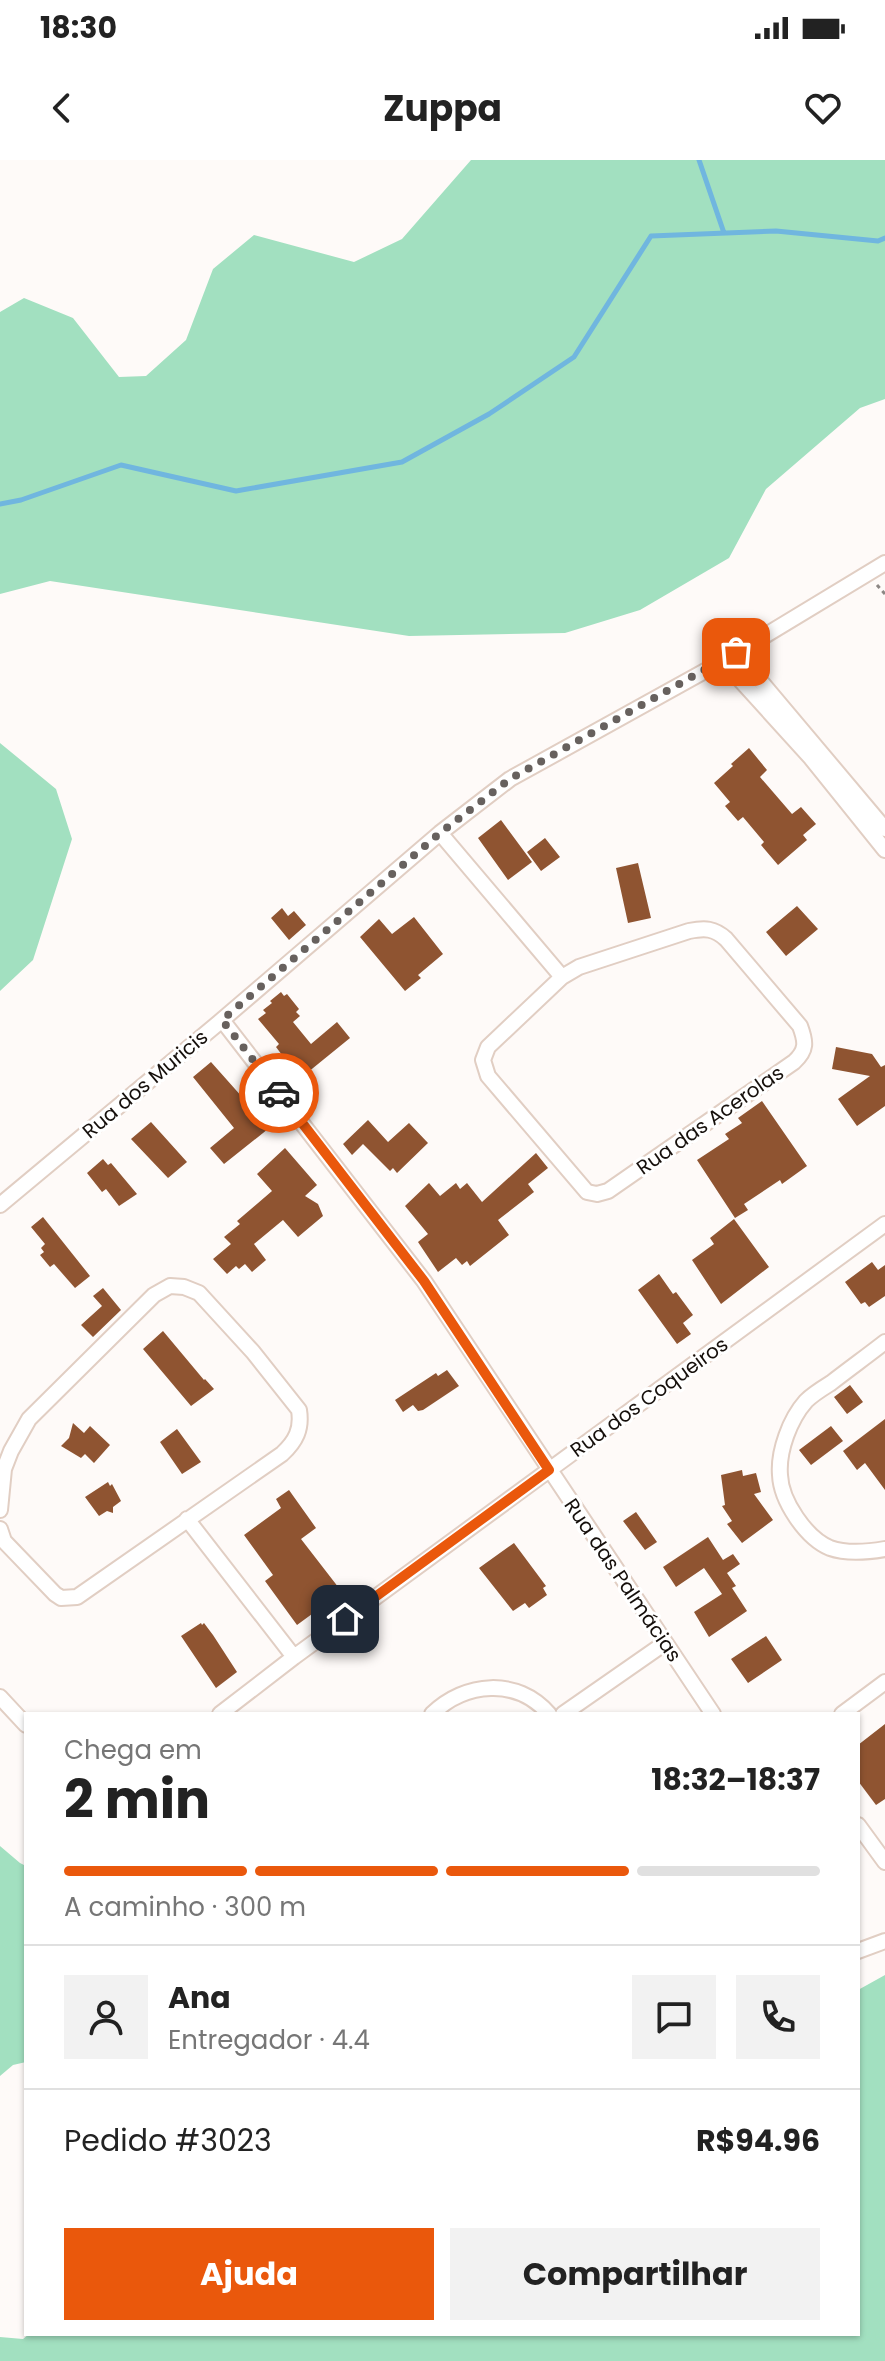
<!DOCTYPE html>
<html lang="pt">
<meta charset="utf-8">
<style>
:root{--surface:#fff;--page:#f2f2f2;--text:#222;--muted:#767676;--line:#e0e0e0;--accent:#ea580c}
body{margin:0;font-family:Poppins,sans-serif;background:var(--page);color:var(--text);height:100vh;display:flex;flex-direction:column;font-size:30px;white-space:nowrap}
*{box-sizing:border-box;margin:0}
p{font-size:26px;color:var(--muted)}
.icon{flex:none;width:44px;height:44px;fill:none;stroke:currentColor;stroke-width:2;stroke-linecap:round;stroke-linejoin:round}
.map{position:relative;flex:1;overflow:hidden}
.sheet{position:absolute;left:24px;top:1552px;width:836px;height:624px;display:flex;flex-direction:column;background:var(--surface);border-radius:0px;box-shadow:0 2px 6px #0004}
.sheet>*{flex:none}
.pin{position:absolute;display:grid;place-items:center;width:68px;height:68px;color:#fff;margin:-34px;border-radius:16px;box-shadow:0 4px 12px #0006}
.courier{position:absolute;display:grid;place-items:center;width:80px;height:80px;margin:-40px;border:6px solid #ea580c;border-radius:50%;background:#fff;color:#222;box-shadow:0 2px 10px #0007}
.overview em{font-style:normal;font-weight:700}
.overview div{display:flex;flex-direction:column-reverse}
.overview{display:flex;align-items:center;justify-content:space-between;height:136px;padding:0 40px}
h1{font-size:52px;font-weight:700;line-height:60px}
.bar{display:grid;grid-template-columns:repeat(4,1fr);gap:12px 8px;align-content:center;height:96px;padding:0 40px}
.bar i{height:10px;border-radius:6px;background:var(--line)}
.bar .on{background:var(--accent)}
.bar p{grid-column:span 4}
.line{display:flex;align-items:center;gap:20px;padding:0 40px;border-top:2px solid var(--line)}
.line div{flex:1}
.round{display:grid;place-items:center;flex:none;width:84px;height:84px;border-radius:0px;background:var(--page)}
.primary-button{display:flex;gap:16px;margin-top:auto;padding:16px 40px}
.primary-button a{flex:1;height:92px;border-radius:0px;background:var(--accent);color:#fff;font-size:32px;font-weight:700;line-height:92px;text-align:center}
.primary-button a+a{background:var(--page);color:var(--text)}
.status{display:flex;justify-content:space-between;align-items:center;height:56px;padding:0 40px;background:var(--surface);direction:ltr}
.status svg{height:22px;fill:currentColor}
header{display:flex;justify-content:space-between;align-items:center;height:104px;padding:0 40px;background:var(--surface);font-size:36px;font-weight:700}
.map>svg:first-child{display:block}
</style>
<div class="status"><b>18:30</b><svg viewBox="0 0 49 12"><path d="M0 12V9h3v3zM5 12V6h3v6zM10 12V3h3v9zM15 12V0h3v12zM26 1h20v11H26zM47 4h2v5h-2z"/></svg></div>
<header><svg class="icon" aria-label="back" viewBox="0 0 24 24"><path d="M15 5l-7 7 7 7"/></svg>Zuppa<svg class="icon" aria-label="heart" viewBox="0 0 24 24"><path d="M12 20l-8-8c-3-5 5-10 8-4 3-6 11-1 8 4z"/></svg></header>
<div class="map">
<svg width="885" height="2201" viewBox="0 0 885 2201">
<rect width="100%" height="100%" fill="#fefaf8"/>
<path fill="#a2e0c0" d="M471 0H885V239L860 248 766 329 729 398 640 450 565 473 409 476 50 421 0 434V152L24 138 73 158 119 217 146 216 186 180 213 109 254 75 354 102 402 79Z
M0 583 56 629 72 679 33 800 0 831Z
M0 1686 20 1703 26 1706V1902L13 1905 0 1916Z
M885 1815V2201H0V2177L23 2179 29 2174H858V1830Z"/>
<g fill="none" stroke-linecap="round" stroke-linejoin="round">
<path stroke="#70b6df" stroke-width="5" d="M699 0 724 73
M0 344 21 340 121 305 236 331 402 302 489 254 574 197 651 76 776 71 878 81 885 78"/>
</g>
<path fill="#8f5431" d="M749 588 767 610 760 617 792 654 801 647 816 664 803 675 807 680 778 705 761 685 764 682 743 657 738 661 725 646 730 642 714 623 733 606 731 604Z
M501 660 532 702 508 720 478 678Z
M545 678 560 697 541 711 527 692Z
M638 703 651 758 628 763 616 708Z
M797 746 818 769 786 796 766 772Z
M282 748 288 756 294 751 306 765 289 780 271 758Z
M414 757 443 794 418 815 421 818 405 831 360 777 379 759 392 774Z
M281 832 284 836 287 834 299 849 296 852 300 856 293 862 311 884 337 862 350 878 302 917 298 911H291L288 907V903L276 887 279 884 258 859 266 853 263 850 272 843 270 841Z
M836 887 872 894 881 907 885 905V946L857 966 838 939 870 916 832 909Z
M211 902 243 938 251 931 261 942 251 950 268 969 224 1004 210 988 234 968 193 917Z
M762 941 807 1006 782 1024 780 1020 744 1044 748 1050 735 1058 697 1000 729 979 725 974 742 963 738 958Z
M368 960 388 982 409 963 428 983 397 1013 393 1008 390 1011 363 984 352 995 343 984Z
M151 962 187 1002 168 1018 131 979Z
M285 988 317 1025 305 1036 318 1044 323 1056 298 1077 283 1060 254 1084 266 1100 252 1112 245 1104 239 1109 236 1106 227 1114 213 1099 231 1084 224 1077 240 1064 237 1061 272 1031 257 1014Z
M536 993 548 1008 528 1024 534 1032 498 1060 509 1075 470 1106 467 1101 462 1105 456 1098 438 1112 418 1082 428 1074 405 1046 429 1023 440 1036 456 1023 460 1029 467 1023 482 1042Z
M103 999 108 1005 111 1003 137 1034 119 1046 106 1029 102 1032 87 1013Z
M43 1057 90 1116 75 1128 54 1104 50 1107 40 1095 44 1092 41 1088 45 1084 31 1067Z
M734 1059 769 1107 721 1144 692 1100 714 1084 710 1078Z
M872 1102 878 1110 885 1105V1136L869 1147 865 1142 861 1144 845 1122Z
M659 1114 673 1134 676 1132 693 1155 683 1163 691 1174 677 1184 638 1130Z
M103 1128 121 1150 93 1177 81 1165 102 1146 93 1136Z
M163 1171 204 1220 205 1219 214 1229 191 1246 143 1189Z
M447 1210 459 1226 423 1250 418 1251 413 1245 403 1252 395 1240 436 1213 438 1216Z
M850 1225 863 1242 847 1254 834 1237Z
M885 1259V1330L865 1303 857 1310 843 1291Z
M73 1263 84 1273 90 1266 110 1285 94 1303 85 1294 81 1298 61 1286 69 1278Z
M831 1266 843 1281 811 1305 799 1290Z
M177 1269 201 1302 182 1314 160 1282Z
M742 1310 743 1316 756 1313 761 1332 754 1334 773 1360 742 1383 727 1364 732 1361 722 1346 725 1345 721 1315Z
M108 1322 110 1326 112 1324 121 1341 113 1347V1353L107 1351 99 1356 85 1337Z
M289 1330 316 1368 301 1379 342 1432 297 1465 265 1421 273 1415 244 1375 281 1348 276 1339Z
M636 1352 657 1382 645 1390 623 1361Z
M708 1377 723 1400 733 1394 740 1404 727 1413 736 1426 732 1428 747 1451 709 1477 694 1452 722 1434 704 1408 676 1427 663 1407Z
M514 1383 546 1426 543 1428 547 1435 529 1448 525 1443 513 1451 479 1408Z
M201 1463 202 1465 204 1463 213 1475 237 1512 216 1528 181 1476Z
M766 1476 782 1500 748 1523 731 1499Z
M885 1564V1639L876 1645 858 1621V1585Z"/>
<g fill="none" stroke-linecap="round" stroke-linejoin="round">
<defs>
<path id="street" d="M736 492 885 669
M723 501 811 598 885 690
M440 673 562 817 488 887 483 900 488 916 587 1032 597 1034 608 1031 794 902C807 890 806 882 800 866L726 779C714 768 705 768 689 771L579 807 562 817
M222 860 424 1121 713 1554
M0 1045 222 860 440 673 510 619 723 501 885 403
M885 1182C867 1196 849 1209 831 1223 823 1228 813 1234 806 1241 790 1259 778 1291 780 1315 781 1341 806 1378 830 1388 847 1394 868 1392 885 1389
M0 1350 4 1309 11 1291 29 1259 154 1135 170 1126 184 1127 199 1133 253 1192 299 1250C302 1269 296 1281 282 1294L77 1437 61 1438 55 1434 4 1381 0 1369
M187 1359 294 1497
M0 1537 26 1565
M220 1554 294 1497 885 1064
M432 1554C465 1522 517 1517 549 1554
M563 1554 665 1483
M842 1554 885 1522
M858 1665 885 1702
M858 1791 885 1781"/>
</defs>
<use href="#street" stroke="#e1cec3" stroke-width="18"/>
<path stroke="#8c8784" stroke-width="3" stroke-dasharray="4 4" stroke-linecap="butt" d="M877 425 885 434"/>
<use href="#street" stroke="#fff" stroke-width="14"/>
</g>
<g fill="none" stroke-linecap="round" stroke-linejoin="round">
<path stroke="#67615e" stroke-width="8" stroke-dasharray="0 14.4" d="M279 933 222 860 440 673 510 619 736 492"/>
<path stroke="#ea580c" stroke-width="10" d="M279 933 424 1121 549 1310 345 1459"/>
</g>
<g text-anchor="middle" stroke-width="6" stroke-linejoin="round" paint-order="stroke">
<g font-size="20" fill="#150f0b" stroke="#fff">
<text transform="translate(145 924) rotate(-40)" y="7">Rua dos Muricis</text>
<text transform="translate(710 960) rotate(-35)" y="7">Rua das Acerolas</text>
<text transform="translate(649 1237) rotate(-36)" y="7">Rua dos Coqueiros</text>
<text transform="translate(623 1420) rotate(56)" y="7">Rua das Palmácias</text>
</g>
</g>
</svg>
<div class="pin" style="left:736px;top:492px;background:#ea580c"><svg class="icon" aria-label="bag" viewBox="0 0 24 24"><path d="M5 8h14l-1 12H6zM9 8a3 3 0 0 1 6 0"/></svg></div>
<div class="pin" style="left:345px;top:1459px;background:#1f2937"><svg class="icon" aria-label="home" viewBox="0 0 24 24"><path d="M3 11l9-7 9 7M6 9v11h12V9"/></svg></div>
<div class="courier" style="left:279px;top:933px"><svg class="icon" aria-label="car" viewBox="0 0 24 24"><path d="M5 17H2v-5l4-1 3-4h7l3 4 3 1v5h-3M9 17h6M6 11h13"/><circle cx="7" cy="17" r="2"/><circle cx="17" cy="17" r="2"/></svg></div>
<section class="sheet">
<div class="overview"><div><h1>2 min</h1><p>Chega em</p></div><em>18:32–18:37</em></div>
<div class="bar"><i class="on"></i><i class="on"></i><i class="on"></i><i></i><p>A caminho · 300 m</p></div>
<div class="line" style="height:144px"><a class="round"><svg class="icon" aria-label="person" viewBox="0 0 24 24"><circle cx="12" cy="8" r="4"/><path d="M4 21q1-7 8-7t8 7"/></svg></a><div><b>Ana</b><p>Entregador · 4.4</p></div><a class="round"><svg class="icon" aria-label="chat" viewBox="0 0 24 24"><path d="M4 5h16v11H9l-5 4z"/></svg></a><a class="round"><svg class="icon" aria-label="phone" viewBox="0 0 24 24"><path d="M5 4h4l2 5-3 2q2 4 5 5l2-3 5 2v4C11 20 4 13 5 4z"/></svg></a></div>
<div class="line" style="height:104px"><div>Pedido #3023</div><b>R$94.96</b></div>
<div class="primary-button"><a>Ajuda</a><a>Compartilhar</a></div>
</section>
</div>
